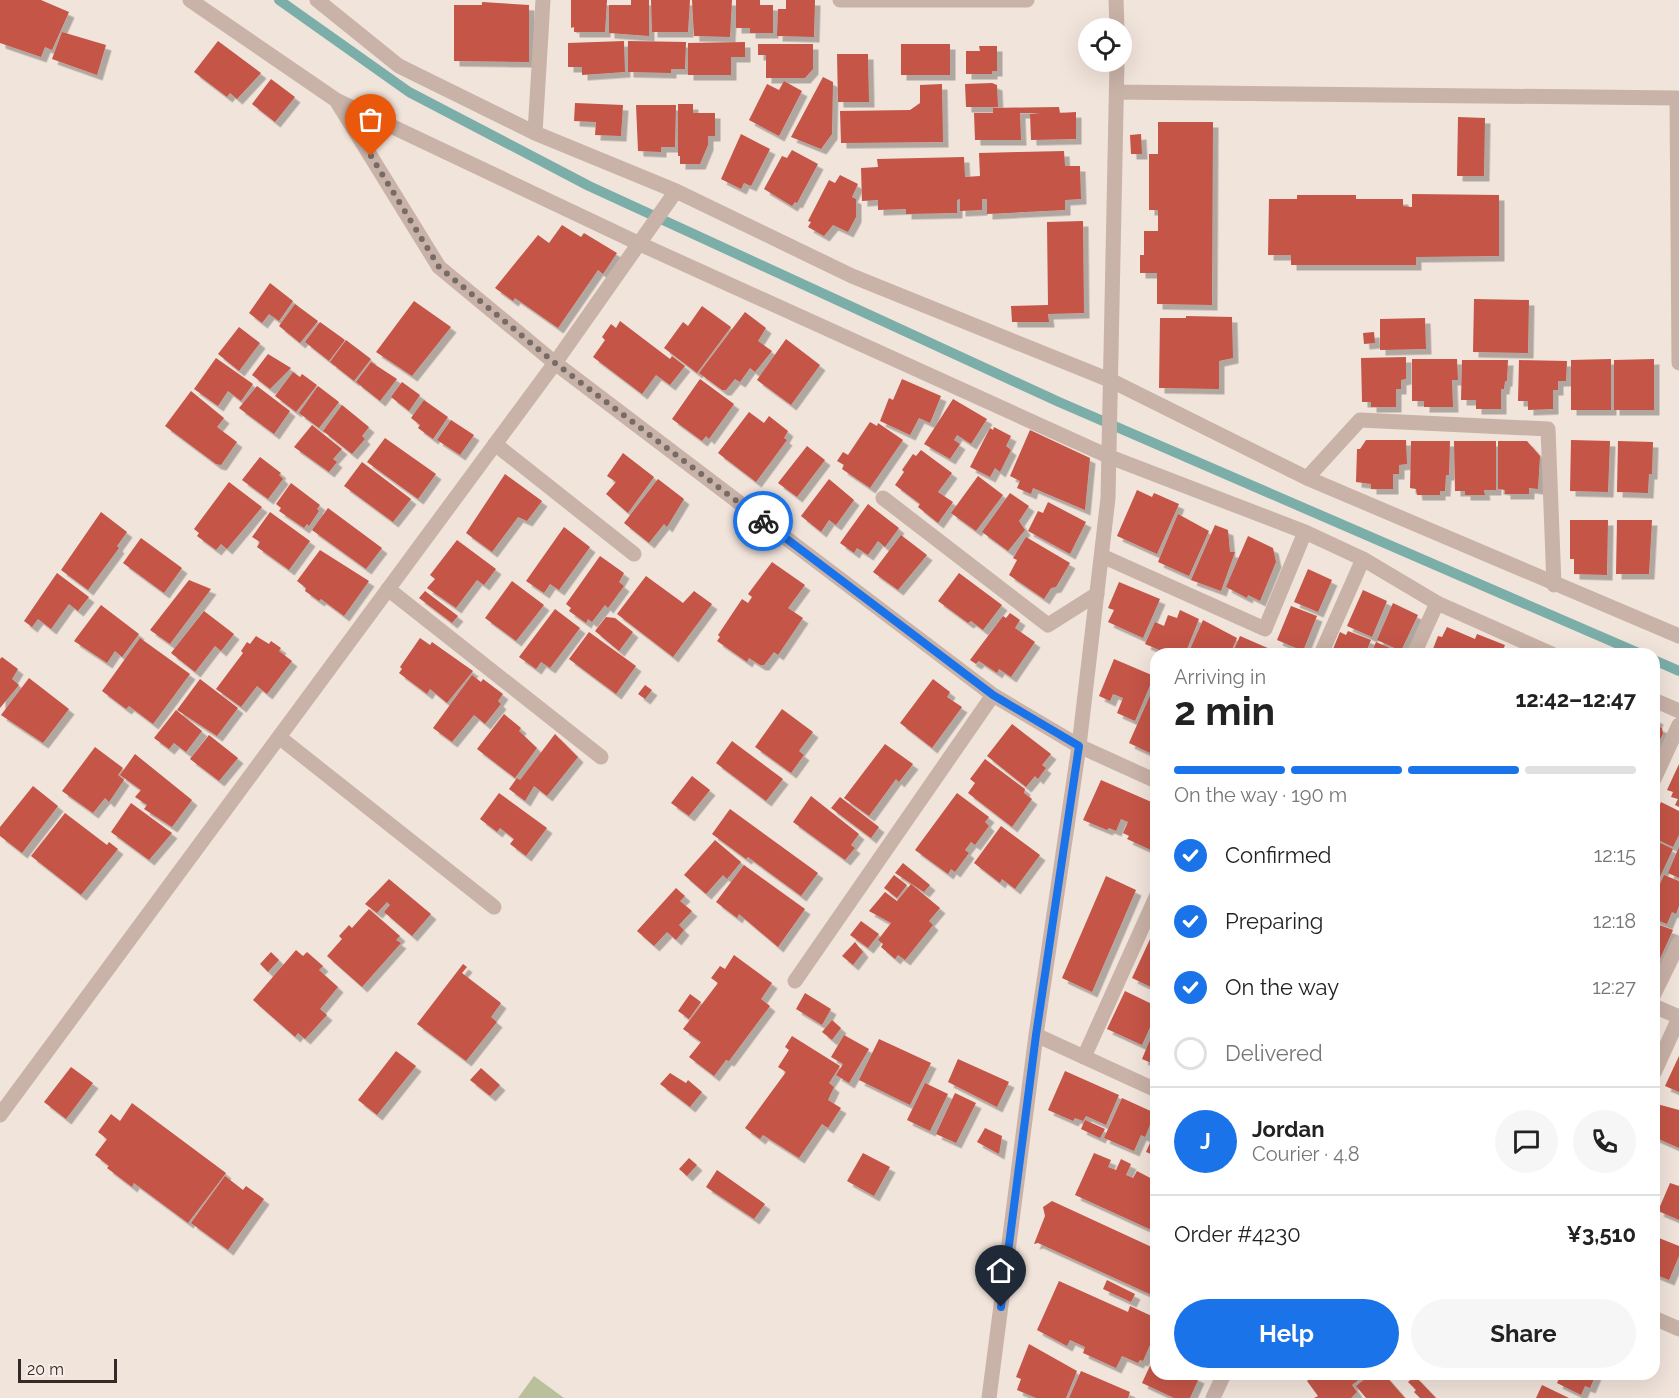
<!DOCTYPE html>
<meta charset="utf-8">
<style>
:root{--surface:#fff;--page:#f6f6f6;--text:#222;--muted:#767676;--line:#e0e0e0;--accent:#1a73e8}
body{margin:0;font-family:Raleway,sans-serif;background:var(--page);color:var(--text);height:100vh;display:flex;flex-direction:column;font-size:22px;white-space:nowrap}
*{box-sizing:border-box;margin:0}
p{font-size:20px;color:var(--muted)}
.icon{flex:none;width:33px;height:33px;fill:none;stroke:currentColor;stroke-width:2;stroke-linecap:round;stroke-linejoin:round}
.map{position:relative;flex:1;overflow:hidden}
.sheet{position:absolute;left:1150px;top:648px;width:510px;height:732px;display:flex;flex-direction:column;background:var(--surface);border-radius:18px;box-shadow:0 6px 24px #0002}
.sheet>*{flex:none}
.buttons{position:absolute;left:1078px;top:18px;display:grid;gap:12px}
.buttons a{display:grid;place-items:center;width:54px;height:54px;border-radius:50%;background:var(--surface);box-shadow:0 6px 24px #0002;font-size:30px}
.scale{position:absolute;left:18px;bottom:15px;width:99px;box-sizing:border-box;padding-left:6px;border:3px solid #362a28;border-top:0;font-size:16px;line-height:21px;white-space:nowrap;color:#362a28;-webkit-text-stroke:4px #f9eee7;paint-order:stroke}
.pin{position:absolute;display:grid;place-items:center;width:51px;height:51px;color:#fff;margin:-62px -26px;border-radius:50% 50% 50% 0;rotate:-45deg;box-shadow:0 0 6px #0007}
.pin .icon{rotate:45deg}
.courier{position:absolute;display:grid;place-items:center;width:60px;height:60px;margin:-30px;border:4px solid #1a73e8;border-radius:50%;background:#fff;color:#222;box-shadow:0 2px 8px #0007}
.headline em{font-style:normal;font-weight:700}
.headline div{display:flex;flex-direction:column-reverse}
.headline{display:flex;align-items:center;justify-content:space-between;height:102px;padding:0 24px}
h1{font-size:39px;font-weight:700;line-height:45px}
.bar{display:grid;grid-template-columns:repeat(4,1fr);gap:9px 6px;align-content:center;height:72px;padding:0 24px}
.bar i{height:8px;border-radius:4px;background:var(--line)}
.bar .selected{background:var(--accent)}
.bar p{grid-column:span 4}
.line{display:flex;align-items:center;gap:15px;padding:0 24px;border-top:2px solid var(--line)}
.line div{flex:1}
.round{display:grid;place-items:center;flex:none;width:63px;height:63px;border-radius:32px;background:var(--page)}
ol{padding:0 24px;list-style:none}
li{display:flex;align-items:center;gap:18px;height:66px}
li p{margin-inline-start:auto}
li .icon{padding:6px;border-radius:50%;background:var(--accent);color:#fff;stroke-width:4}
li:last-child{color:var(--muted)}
li i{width:33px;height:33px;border:3px solid var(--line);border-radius:50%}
.button{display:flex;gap:12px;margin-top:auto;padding:12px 24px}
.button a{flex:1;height:69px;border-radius:36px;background:var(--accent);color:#fff;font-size:24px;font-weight:700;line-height:69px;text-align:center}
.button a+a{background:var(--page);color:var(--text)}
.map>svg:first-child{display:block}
</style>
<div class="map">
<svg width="1679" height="1398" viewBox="0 0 1679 1398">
<defs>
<filter id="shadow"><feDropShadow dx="5.5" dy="5.5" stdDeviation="0" flood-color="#0004"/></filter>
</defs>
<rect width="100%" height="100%" fill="#f1e4db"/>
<path fill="#b9c09b" d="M534 1376 564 1398H518Z"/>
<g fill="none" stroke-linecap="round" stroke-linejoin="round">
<path stroke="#7baea9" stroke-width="10" d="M279 0 409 92 589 186 1059 402 1641 654
M1654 660 1679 671"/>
</g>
<path fill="#c45447" filter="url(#shadow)" d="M0 0H41L69 12 52 50 45 47 41 57 0 43Z
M571 0H607L605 32H574V27L571 28Z
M631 0H649V36L609 33V5H631Z
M651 0H690L688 32H652Z
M692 0H732L730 37 694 36Z
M736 0H760V5H773V33H750V28H736Z
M786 0H815L814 37 777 36 778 9H786Z
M482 2 529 5V62L454 61V5H482Z
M62 32 106 45 97 75 52 59Z
M218 41 261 73 237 99 230 93 227 97 194 72Z
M624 41 625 72 582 75V67H568V43Z
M628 41 686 42 685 69H671V73L628 72Z
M745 42V57H731V75H688V43Z
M758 44H813V69L805 78H766V55H758Z
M901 44H950V75H901Z
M979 46H997V71H992V74H966V51H980Z
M837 54H868L869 102H838Z
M823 77 833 82 832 134 821 149 791 137Z
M271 79 295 97 275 122 252 104Z
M784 81 802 91 779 136 749 120 767 84 779 90Z
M992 83 997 85 998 107H966L965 84Z
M942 84 943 142 841 143 840 111 910 110 920 103V85Z
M575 103 623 105 621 136 595 135 596 122 574 121Z
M678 104H693V113H715V136H708V145L700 164H680V156H678Z
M636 105H676L675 147H661V152L638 151Z
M1059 107 1060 113 1076 112V139L1031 140 1030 114 1041 113H1020L1021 140H975L974 113H993V108Z
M1458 117 1485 118 1484 176H1457Z
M1158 122H1213L1212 305 1157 304V273H1140V255H1144V231H1158V210H1149V154H1158Z
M741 134 770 149 751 186 744 183 741 189 721 179Z
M1141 134 1142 154H1131L1130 135Z
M792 150 818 164 797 203 795 202 792 206 764 189 782 156 787 158Z
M1064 151 1065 166H1080L1081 199 1065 200V210L987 214V199H982V210L960 211V199L957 200V213L906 214V209L878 210V200L862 201 861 168 878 167 877 159 964 157 965 177 980 176 979 153Z
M840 175 858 184 852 197 856 199V217L848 232 833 225 824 236 808 227 811 222 808 221 829 180 835 183Z
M1412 194 1499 195V256L1416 257V265H1291V255H1268L1269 199H1297V195H1356V199H1403V206L1412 207Z
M1083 221 1084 313 1048 314 1049 322H1012L1011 306 1048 305 1047 222Z
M562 225 581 237 584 233 617 253 603 274 598 270 558 328 515 298 513 301 495 288 538 235 549 243Z
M270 283 293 301 279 321 269 314 262 323 249 313Z
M1474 299 1529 300 1528 353 1473 352Z
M414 301 451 327 412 376 376 352Z
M295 304 318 321 300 343 279 326Z
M702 306 731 327 697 373 664 348 683 322 688 326Z
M745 312 766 328 758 341 772 351 755 372 750 368 740 382 735 379 726 390H722L699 373Z
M1186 316 1232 317 1233 358 1219 361V389L1159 388 1160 318H1186Z
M1425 318 1426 349 1380 350V319Z
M620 321 670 359 672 356 685 366 670 385 656 375 642 394 593 357 605 340 602 337 611 324 616 328Z
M320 322 345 340 329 361 305 342Z
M239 327 260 343 239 371 218 354Z
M1374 332 1375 343 1364 344 1363 333Z
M786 339 820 365 791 405 757 380Z
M346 340 371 359 354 381 330 362Z
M268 354 291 368 270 389 252 375Z
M1406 357V379L1401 380V389H1396V407H1371V402H1362L1361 358Z
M216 358 253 384 241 401 228 391 218 406 194 389Z
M1412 359H1457L1458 380H1452L1453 407H1424V401H1412Z
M1611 359V410H1571V360Z
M1654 359V410H1614V360Z
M1462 360H1508L1507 381H1505L1504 389H1501V409H1476V400H1461Z
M1519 360 1567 361 1566 381H1558V390H1553V409L1528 410V401H1518Z
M371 362 397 379 380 401 356 382Z
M293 372 300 377 302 374 317 385 296 412 275 396Z
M700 379 734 404 709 439 706 436 702 441 672 419Z
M902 379 941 396 930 423 919 418 910 435 880 421 889 398 893 400Z
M402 382 420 395 409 411 391 397Z
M257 386 290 411 274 434 239 408Z
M318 386 339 402 319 428 299 413Z
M191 391 224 418 217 427 237 442 221 465 216 464 165 426Z
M953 399 987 419 971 444 957 435 954 440 960 444 950 459 924 444Z
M424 400 448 417 433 439 418 428 420 425 411 418Z
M342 405 369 427 362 436 365 439 352 454 323 431Z
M749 412 764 423 769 416 788 431 784 438 787 440 756 482 718 453Z
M451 420 474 435 460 455 437 440Z
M870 422 877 426 878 423 903 440 870 488 842 469 844 465 837 461 843 452 848 455Z
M312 425 342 449 333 459 337 462 329 472 294 447Z
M994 427 1011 436 1006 446 1011 450 1000 472 995 468 990 477 970 467 990 428 993 430Z
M1030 430 1090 458 1085 510 1033 488 1031 494 1017 488 1020 481 1010 476Z
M385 438 436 474 418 499 367 462Z
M1366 440H1406L1407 464 1399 465V474H1393V489H1371V484L1356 482 1357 449H1360Z
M1571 440 1610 441 1608 492 1570 491Z
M1411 441H1450L1449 475H1446L1445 491H1440V495H1417L1416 489 1410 488Z
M1454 441H1496V490H1484L1485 495H1465V491H1455Z
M1498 441H1527L1540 456 1538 489 1529 488V494H1505V490L1498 489Z
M1618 441 1653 442 1652 474H1649L1648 493 1617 492Z
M807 446 825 460 797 497 778 483Z
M921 450 952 473 938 492 953 502 938 523 918 507 920 504 895 485 904 472 902 470 913 454 916 456Z
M623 453 654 477 628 513 606 494 616 482 607 476Z
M260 457 281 473 279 475 283 479 268 499 242 480Z
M362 462 411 499 393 522 344 486Z
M505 474 542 501 527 521 518 517 492 552 466 533Z
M978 476 1003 495 976 531 951 513Z
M658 479 684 499 667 527 664 524 649 543 624 523Z
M829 479 854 500 836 525 829 520 821 532 801 516Z
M229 482 262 507 227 549 221 544 216 550 197 536 199 533 194 529Z
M291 483 320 505 317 509 319 511 309 526 307 524 304 528 279 511 281 508 276 504Z
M1137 490 1152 497 1154 493 1179 504 1157 554 1117 536Z
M1010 493 1029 506 1019 521 1025 530 1008 551 982 532Z
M1048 502 1086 522 1070 554 1028 531 1038 511 1043 513Z
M868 504 899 528 885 547 878 541 868 555 857 548 854 553 840 543Z
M328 508 382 548 366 569 312 530Z
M101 512 127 532 117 546 119 548 88 590 61 570Z
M270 512 310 541 289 570 257 547 260 542 252 537Z
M1178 514 1209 531 1189 576 1158 562Z
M1570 520H1608L1607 575 1574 574V559H1570Z
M1617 520H1652L1649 574H1616Z
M1215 525 1228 530 1230 552H1235L1221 591 1191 580Z
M564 527 590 547 559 590 550 584 544 593 526 581Z
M901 535 927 555 898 590 873 572Z
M1248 536 1273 548 1276 562 1260 601 1248 595 1247 598 1226 587Z
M1026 537 1070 563 1056 587 1051 588 1044 599 1009 575 1017 560 1013 558Z
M141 538 182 568 164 593 123 563Z
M457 540 496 569 484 585 477 580 456 608 427 588 435 579 430 575Z
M320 550 369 581 344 616 321 599 319 601 305 591 306 588 297 581Z
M600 556 624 573 619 582 624 586 608 608 605 605 592 622 588 619 586 623 569 611 571 608 566 604Z
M772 562 805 585 788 608 803 618 778 655 774 652 764 665H760L749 658 747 662 717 641 720 637 718 635 742 599 748 603 752 597 748 594Z
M1308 569 1332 580 1318 612 1294 602Z
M57 573 89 597 78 611 69 604 51 629 38 619 32 627 24 621Z
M959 573 1002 605 983 630 971 621 968 623 938 601Z
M646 576 683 603 694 591 712 604 673 657 617 614Z
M189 580 211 589 170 644 150 630Z
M512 581 544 605 516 641 485 618Z
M1119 582 1160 599 1143 638 1108 622 1114 610 1108 608Z
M1363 590 1387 601 1372 637 1347 626Z
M425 591 458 616 452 623 419 598Z
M1393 603 1418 615 1401 651 1377 640Z
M101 605 139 634 122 657 115 651 107 663 74 641Z
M1291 606 1317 616 1303 651 1277 640Z
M555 609 580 628 550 668 541 662 536 669 519 657Z
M1180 610 1199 619 1185 654H1169L1145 644 1155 622 1164 626 1168 615 1177 618Z
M204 611 234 634 221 651 215 646 195 672 171 653Z
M1010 613 1020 620 1015 628 1035 642 1011 677 999 669 997 673 979 661 976 664 970 660 1003 616 1006 618Z
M606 617 615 618 633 632 619 651 595 631Z
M1203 620 1237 638 1230 654H1188Z
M1447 627 1475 639 1477 634 1505 645 1501 654H1431L1438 636 1442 637Z
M1348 631 1371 640 1365 654H1331L1340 632 1346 635Z
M589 632 636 666 616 694 569 659Z
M256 636 269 644 271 641 281 648 279 651 292 661 267 694 257 686 241 707 216 689 243 653 241 651 247 642 250 644Z
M1240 636 1270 649 1269 651 1275 654H1232Z
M140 638 190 674 153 724 129 706 126 709 102 691Z
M420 638 430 645 432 642 473 671 447 703 430 689 427 694 399 673 402 669 400 667Z
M1376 642 1404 654H1371Z
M2 657 18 669 12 679 19 685 0 708V659Z
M1114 659 1154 676 1135 721 1117 713 1123 698 1113 694 1110 701 1099 696Z
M472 675 481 682 483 679 503 694 498 701 501 704 485 724 474 715 452 742 433 728Z
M29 678 69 709 43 743 1 715Z
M200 679 238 708 217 736 177 710Z
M933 679 950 692 947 697 962 707 932 748 900 723Z
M1156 682V740L1150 753 1129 743Z
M645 685 652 690 645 699 638 694Z
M782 709 813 732 799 751 804 755 791 773 755 747Z
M176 710 202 731 186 752 174 743 169 749 154 738Z
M504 714 521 728 519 731 537 748 515 778 477 749Z
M1654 717 1658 719 1656 725 1662 728 1663 734 1654 751Z
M1012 724 1051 754 1042 765 1046 768 1038 779 1035 776 1026 787 987 756Z
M555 734 578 757 547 796 534 786 525 801 509 789 517 778 520 780Z
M209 735 238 758 219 781 190 759Z
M732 741 783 779 766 801 716 763Z
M885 744 913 764 899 782 896 779 869 816 844 798Z
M95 747 123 768 118 775 124 780 109 802 105 798 93 813 62 791Z
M135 754 192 800 172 827 144 809 147 805 135 797 141 790 120 775Z
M985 759 1025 789 1024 793 1032 799 1012 827 968 793 975 783 970 779Z
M1679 764V807L1675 805 1678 799 1671 797 1673 792 1667 790Z
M692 776 710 790 689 816 671 803Z
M1101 780 1156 804V843L1153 851 1127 839 1129 836 1123 833 1128 822 1121 819 1116 831 1109 828 1107 830 1083 820Z
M33 786 58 806 22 853 0 836V827Z
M499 793 547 828 526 856 510 844 514 839 500 828 497 832 480 819Z
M957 793 989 817 985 822 989 826 975 845 971 842 965 850 969 853 955 872 951 869 948 874 915 850Z
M811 796 859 834 851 845 855 848 845 860 793 822Z
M840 797 879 827 871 838 831 808Z
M1661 802 1679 811V835L1673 847 1654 838V817Z
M131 803 172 833 149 860 111 832Z
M730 809 818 873 801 896 748 857 746 859 712 834Z
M65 813 107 845 109 842 118 849 81 895 31 856Z
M1001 826 1040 855 1015 889 1002 879 1000 883 974 863Z
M715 840 741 862 727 879 723 875 706 894 684 875Z
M1654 840 1673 849 1658 881 1654 879Z
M1679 847V878L1668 873Z
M903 863 930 885 924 892 895 873Z
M744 865 805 909 778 947 739 914 737 918 716 902Z
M894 875 907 885 897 898 884 888Z
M1664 875 1679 881V906L1676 914 1672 912 1667 924 1654 919V897Z
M1106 876 1136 890 1092 992 1062 978Z
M389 879 431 914 412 936 384 912 390 905 387 902 377 913 365 904Z
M911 884 940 908 929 921 933 925 905 960 898 955 895 959 881 947 883 944 878 940 891 923 869 911 885 892 897 901Z
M676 888 685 896 680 901 692 911 679 925 684 930 676 940 667 932 654 946 637 931Z
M369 909 400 936 396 940 401 943 362 987 327 956 342 939 339 936 349 925 352 928Z
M861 921 879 934 868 948 850 935Z
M1654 923 1673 930 1654 972Z
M1151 937 1156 939V985L1153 983 1151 987 1132 978Z
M855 942 863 952 853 965 842 956Z
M296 950 303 956 307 952 323 966 319 970 338 987 320 1009 327 1015 305 1039 298 1033 295 1037 253 1000Z
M271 952 279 960 268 972 260 964Z
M734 955 772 983 761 999 770 1006 729 1061 726 1060 714 1076 689 1057 701 1042 683 1029 718 983 711 978 720 966 725 969Z
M463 964 467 967 462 973 501 1003 491 1017 497 1022 466 1061 417 1024Z
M1125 991 1156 1006V1014L1142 1045 1107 1029Z
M805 993 831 1009 822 1025 796 1009Z
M690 994 701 1002 689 1019 678 1011Z
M832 1020 841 1028 832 1040 822 1032Z
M844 1035 869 1049 849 1083 836 1075 843 1064 831 1057Z
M1152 1035 1156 1036V1065L1142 1059Z
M792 1036 840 1066 829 1083 834 1087 828 1100 841 1108 828 1128 822 1124 799 1158 763 1135 760 1139 745 1128 786 1072 778 1067 789 1050 785 1047Z
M879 1039 931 1063 910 1105 859 1080Z
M396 1051 416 1066 377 1115 358 1100Z
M1679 1056V1092L1665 1086Z
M958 1059 1009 1082 997 1107 948 1082Z
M71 1067 93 1083 66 1119 44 1102Z
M481 1068 500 1085 490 1096 470 1080Z
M1065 1071 1119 1095 1106 1125 1086 1116 1083 1121 1075 1118 1073 1121 1048 1110Z
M670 1073 686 1083 688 1080 702 1092 690 1107 660 1084Z
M925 1083 948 1094 930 1131 907 1120Z
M955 1093 976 1103 956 1143 936 1134Z
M1122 1098 1155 1113 1145 1137 1141 1135 1134 1151 1104 1138Z
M132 1103 226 1173 188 1223 134 1183 132 1187 107 1168 109 1166 95 1155 107 1139 98 1132 111 1114 120 1121Z
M1657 1104 1679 1110V1148L1654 1137V1110Z
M1085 1120 1105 1129 1100 1138 1081 1129Z
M985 1128 1002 1136 999 1154 977 1142Z
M1156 1129V1156L1146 1152Z
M863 1153 890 1167 874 1196 847 1181Z
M1094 1153 1111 1160 1108 1167 1116 1170 1121 1159 1131 1164 1126 1175 1133 1178 1137 1171 1156 1181V1232L1075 1195Z
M689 1158 697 1165 687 1176 679 1169Z
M717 1170 765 1204 754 1219 706 1187Z
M225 1176 243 1190 246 1186 264 1199 228 1250 191 1223Z
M1670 1183 1679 1186V1220L1658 1211Z
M1052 1201 1156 1249V1297L1038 1243 1034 1244 1045 1216 1043 1207Z
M1654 1236 1679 1246V1256L1669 1280 1654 1274Z
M1107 1280 1135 1294 1131 1302 1103 1289Z
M1059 1281 1128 1312 1130 1306 1156 1318V1331L1143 1361 1140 1360 1138 1363 1122 1356 1116 1368 1083 1353 1085 1347 1070 1340 1067 1346 1037 1330Z
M1029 1344 1077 1371 1066 1398H1036L1017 1390 1021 1379 1016 1377Z
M1155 1355 1156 1374H1190L1199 1378 1190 1398H1174L1142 1383Z
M1081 1371 1130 1392 1128 1398H1069Z
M1316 1374H1364L1365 1375 1352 1385 1357 1392 1351 1398H1314L1318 1396 1307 1381Z
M1371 1374H1384L1405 1398H1366L1356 1386Z
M1561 1374H1596L1590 1388 1585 1386 1581 1395 1557 1383Z
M1415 1376 1436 1398H1420L1414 1392 1416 1390 1408 1382Z
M1542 1385 1569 1398H1536Z"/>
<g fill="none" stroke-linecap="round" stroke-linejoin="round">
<path stroke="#c9b2a7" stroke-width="15" d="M495 444 634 554
M883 498 1048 625 1097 594
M388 589 601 757
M1321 654 1363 559
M1414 654 1437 603
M1654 779 1679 725
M1654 994 1679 943
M1084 1057 1156 897
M1654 1073 1679 1018
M1213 1398 1224 1374"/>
<path stroke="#c9b2a7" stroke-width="15" d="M190 0 336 100 439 267 555 363 993 695 1079 746 1156 781
M317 0 399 66 535 133 676 191 852 276 1112 381 1307 478 1679 636
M840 0H1027
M1116 0 1117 28
M1117 92 1677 98 1679 363
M336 100 640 244 1110 457 1305 532 1363 559 1437 603 1552 654
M535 133 543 0
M1307 478 1360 420 1548 429 1554 585
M1102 556 1265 629 1305 532
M1654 700 1679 711
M279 737 494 907
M795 981 993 695
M1654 1006 1679 1017
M1036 1035 1156 1090
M0 1115 555 363 676 191
M1654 1318 1679 1329
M989 1398 1036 1035 1079 746 1108 498 1117 62"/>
</g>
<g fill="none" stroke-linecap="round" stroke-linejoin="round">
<path stroke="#776b67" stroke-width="6" stroke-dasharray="0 10.8" d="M371 156 439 267 555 363 763 521"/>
<path stroke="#1a73e8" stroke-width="8" d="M763 521 993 695 1079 746 1036 1035 1001 1307"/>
</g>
</svg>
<div class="buttons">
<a><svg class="icon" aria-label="locate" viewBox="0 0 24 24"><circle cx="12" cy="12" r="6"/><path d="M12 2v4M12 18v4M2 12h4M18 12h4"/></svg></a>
</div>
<div class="scale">20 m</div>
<div class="pin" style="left:371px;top:156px;background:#ea580c"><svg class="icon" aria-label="bag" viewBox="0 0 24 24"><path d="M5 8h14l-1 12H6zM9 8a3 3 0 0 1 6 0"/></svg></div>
<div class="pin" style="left:1001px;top:1307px;background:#1f2937"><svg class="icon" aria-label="home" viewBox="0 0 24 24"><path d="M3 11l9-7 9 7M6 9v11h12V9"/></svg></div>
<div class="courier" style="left:763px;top:521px"><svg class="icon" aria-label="bike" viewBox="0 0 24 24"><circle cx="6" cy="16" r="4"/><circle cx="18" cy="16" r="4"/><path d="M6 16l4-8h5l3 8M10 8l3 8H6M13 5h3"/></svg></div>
<section class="sheet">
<div class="headline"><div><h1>2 min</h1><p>Arriving in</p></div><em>12:42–12:47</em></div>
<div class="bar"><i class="selected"></i><i class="selected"></i><i class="selected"></i><i></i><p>On the way · 190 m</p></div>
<ol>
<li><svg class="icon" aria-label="check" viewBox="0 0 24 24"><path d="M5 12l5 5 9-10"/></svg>Confirmed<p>12:15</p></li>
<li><svg class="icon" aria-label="check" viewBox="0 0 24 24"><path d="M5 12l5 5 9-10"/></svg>Preparing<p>12:18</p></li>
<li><svg class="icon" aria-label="check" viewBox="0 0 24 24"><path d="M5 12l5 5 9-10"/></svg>On the way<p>12:27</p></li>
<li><i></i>Delivered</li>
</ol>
<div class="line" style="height:108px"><b class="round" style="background:var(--accent);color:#fff">J</b><div><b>Jordan</b><p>Courier · 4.8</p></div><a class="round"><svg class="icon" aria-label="chat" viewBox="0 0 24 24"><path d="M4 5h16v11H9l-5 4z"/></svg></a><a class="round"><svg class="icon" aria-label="phone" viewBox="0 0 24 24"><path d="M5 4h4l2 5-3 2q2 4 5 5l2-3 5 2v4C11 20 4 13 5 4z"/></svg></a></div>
<div class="line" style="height:78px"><div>Order #4230</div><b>¥3,510</b></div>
<div class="button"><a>Help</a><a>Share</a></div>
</section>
</div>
